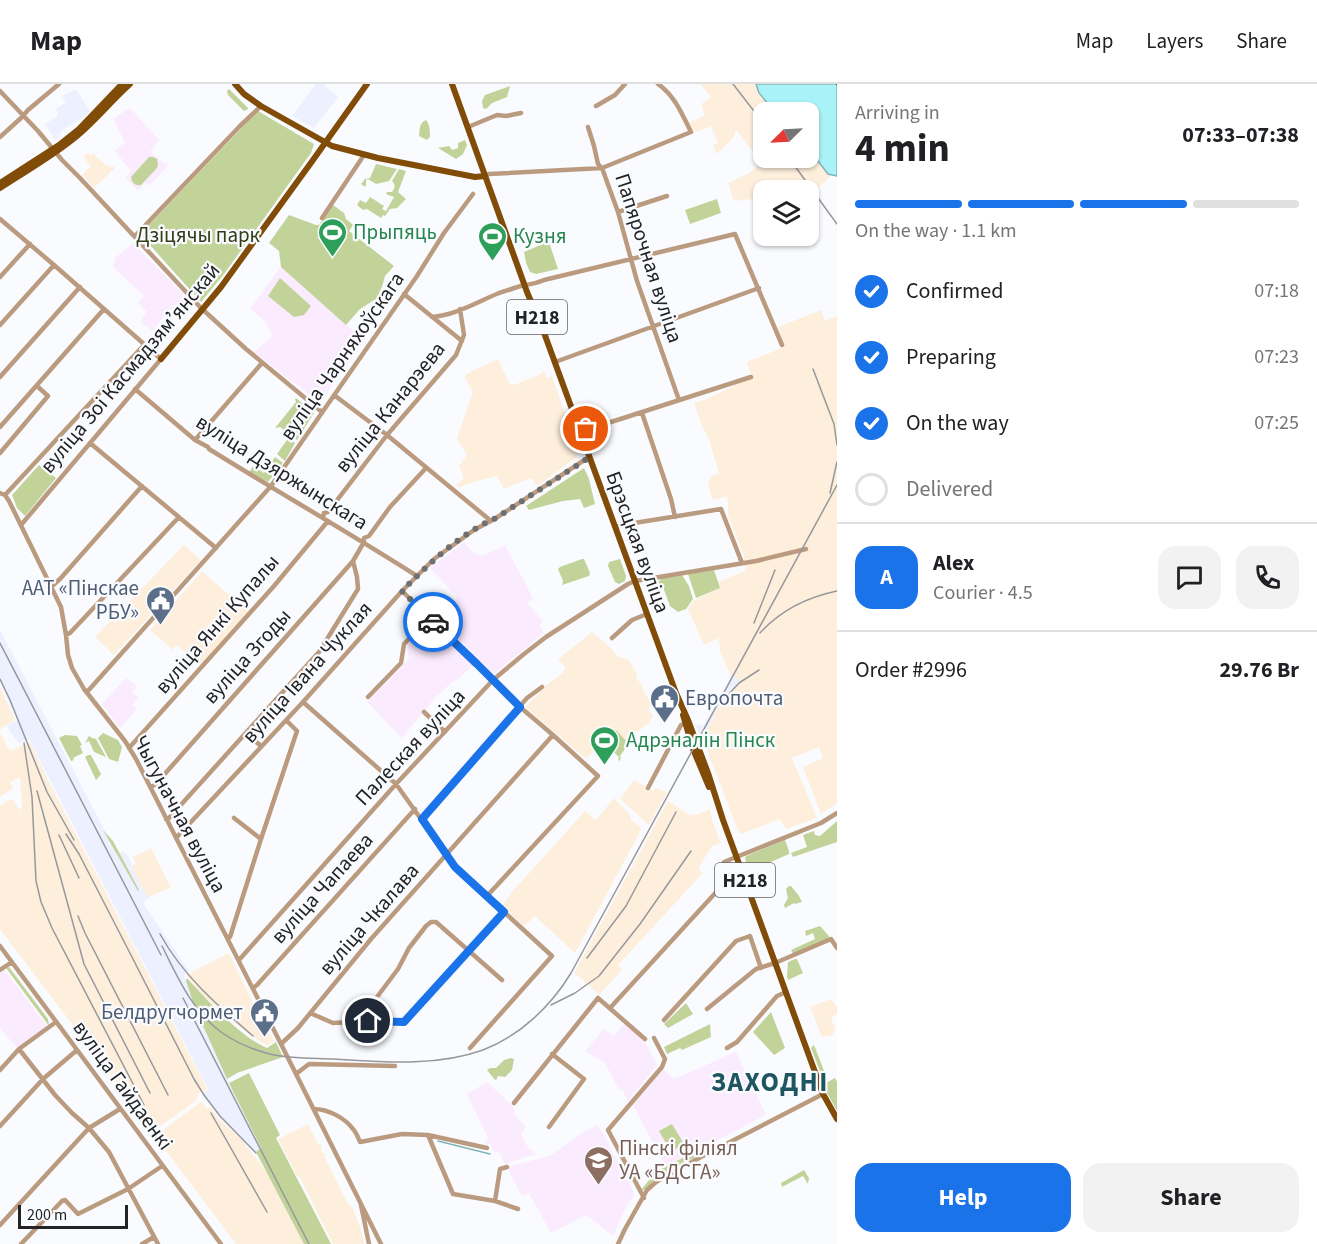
<!DOCTYPE html>
<meta charset="utf-8">
<style>
:root{--surface:#fff;--page:#f2f2f2;--text:#202124;--muted:#757577;--line:#e0e0e0;--accent:#1a73e8}
body{margin:0;font-family:"Source Sans 3",sans-serif;background:var(--page);color:var(--text);height:100vh;display:flex;flex-direction:column;font-size:22px;white-space:nowrap}
*{box-sizing:border-box;margin:0}
p{font-size:20px;color:var(--muted)}
.icon{flex:none;width:33px;height:33px;fill:none;stroke:currentColor;stroke-width:2;stroke-linecap:round;stroke-linejoin:round}
.map{position:relative;flex:1;overflow:hidden}
.details{display:flex;flex-direction:column;background:var(--surface);width:480px}
.details>*{flex:none}
.needle{width:39px;rotate:246deg}
.buttons{position:absolute;left:753px;top:18px;display:grid;gap:12px}
.buttons a{display:grid;place-items:center;width:66px;height:66px;border-radius:12px;background:var(--surface);box-shadow:0 2px 4px #0004;font-size:30px}
.scale{position:absolute;left:18px;bottom:15px;width:110px;box-sizing:border-box;padding-left:6px;border:3px solid #222325;border-top:0;font-size:16px;line-height:21px;white-space:nowrap;color:#222325;-webkit-text-stroke:4px #fafbff;paint-order:stroke}
.pin{position:absolute;display:grid;place-items:center;width:51px;height:51px;color:#fff;margin:-26px;border:3px solid #fff;border-radius:50%;box-shadow:0 2px 6px #0007}
.courier{position:absolute;display:grid;place-items:center;width:60px;height:60px;margin:-30px;border:4px solid #1a73e8;border-radius:50%;background:#fff;color:#222;box-shadow:0 2px 8px #0007}
.overview em{font-style:normal;font-weight:700}
.overview div{display:flex;flex-direction:column-reverse}
.overview{display:flex;align-items:center;justify-content:space-between;height:102px;padding:0 18px}
h1{font-size:39px;font-weight:700;line-height:45px}
.bar{display:grid;grid-template-columns:repeat(4,1fr);gap:9px 6px;align-content:center;height:72px;padding:0 18px}
.bar i{height:8px;border-radius:4px;background:var(--line)}
.bar .current{background:var(--accent)}
.bar p{grid-column:span 4}
.line{display:flex;align-items:center;gap:15px;padding:0 18px;border-top:2px solid var(--line)}
.line div{flex:1}
.round{display:grid;place-items:center;flex:none;width:63px;height:63px;border-radius:18px;background:var(--page)}
ol{padding:0 18px;list-style:none}
li{display:flex;align-items:center;gap:18px;height:66px}
li p{margin-inline-start:auto}
li .icon{padding:6px;border-radius:50%;background:var(--accent);color:#fff;stroke-width:4}
li:last-child{color:var(--muted)}
li i{width:33px;height:33px;border:3px solid var(--line);border-radius:50%}
.button{display:flex;gap:12px;margin-top:auto;padding:12px 18px}
.button a{flex:1;height:69px;border-radius:18px;background:var(--accent);color:#fff;font-size:24px;font-weight:700;line-height:69px;text-align:center}
.button a+a{background:var(--page);color:var(--text)}
header{display:flex;align-items:center;gap:36px;box-sizing:border-box;height:84px;padding:0 30px;background:var(--surface);border-bottom:2px solid var(--line)}
header strong{font-size:28px}
nav{display:flex;gap:33px;margin-inline-start:auto;font-size:21px}
main{display:flex;flex:1;min-height:0}
.map>svg:first-child{display:block}
</style>
<header>
<strong>Map</strong>
<nav><a>Map</a><a>Layers</a><a>Share</a></nav>
</header>
<main>
<div class="map">
<svg width="837" height="1160" viewBox="0 0 837 1160">
<rect width="100%" height="100%" fill="#fafbff"/>
<path fill="#edf0fe" d="M316 0H323L338 13 314 44 292 32Z
M76 5 90 27 85 32 61 47 59 53 55 56 52 53 53 52 45 40 58 32 56 25 66 18 62 12Z
M0 546 117 770 122 768 127 770 133 782 150 814 143 818 145 822 189 887 184 891 195 924 236 1013 262 1065 256 1068 250 1064 221 1035 202 1011 208 1005 29 655 19 659 11 649 7 642 17 636 0 598Z
M730 590 740 595 730 611 717 625 703 656 694 640 703 642 728 600Z"/>
<path fill="#feefdc" d="M701 0H756L759 9 775 28H764V74H808L809 69 816 78 818 76 827 88 832 91 818 104 813 98 804 106H764L763 114 734 117 728 99 749 89 764 78 747 60 736 46 733 54 717 70 713 61 718 59 711 42 698 48 692 45 689 38 693 36 694 37 705 31 701 20 711 14Z
M88 69 90 72 93 69 105 81 112 83 113 82 115 84 94 104 82 91 91 82 83 73Z
M821 226 825 237 837 232V719L821 730 803 683 823 674 819 663 792 674 817 734 786 745 780 735 741 750 738 746 703 656 717 625 730 611 740 596 730 590 720 567 719 554 704 561 688 525 694 516 720 504 718 498 745 487 744 472 728 432V419L727 412 713 416 708 401 711 392 719 390 709 355 702 342 694 319 707 315 752 293 747 278 782 264 784 262 778 243Z
M498 275 509 299 514 301 541 290 544 287 547 294 552 292 578 368 577 373 537 402 531 394 504 405 497 392 473 398 458 404 456 401 464 394 459 382 467 371 457 354 473 308 465 294 466 290Z
M184 461 201 476 114 571 95 553Z
M202 487 248 528 200 581 177 561 173 566 150 546Z
M592 548 611 564 618 573 628 575 637 590 636 593 643 603 642 604 652 621 648 624 653 633 649 639 625 657 616 646H615L597 666H595L586 675 525 623 548 600 563 589 565 583 558 575Z
M0 603 15 636 0 645Z
M0 649 10 667 30 658 49 698 207 1005 198 1010 196 1017 153 1047 0 845V722L10 715 13 716 20 726 22 722 20 700 21 698 20 693 10 698 13 704 0 713Z
M634 696 653 707 656 704 667 708 649 741 620 715Z
M614 714 631 732V736L640 743 641 746 575 869 535 832 524 842 502 822 512 808 585 727 596 736Z
M668 717 689 731 699 730 710 725 712 736 721 759 712 762 699 783 702 790 618 881 622 886 599 911 587 899H584V896L574 889Z
M151 764 171 804 147 813 131 781 136 780 133 773Z
M229 869 255 923 274 957 268 962 248 950 217 924 201 910 186 891Z
M831 915 837 923V930L831 933 835 946 833 950 829 953 828 951 822 953 810 923Z
M202 1017 206 1024 210 1023 219 1035 241 1055 260 1079 269 1093 304 1160H236L155 1052Z
M308 1040 318 1060 320 1059 322 1064 321 1065 323 1069 326 1071 324 1072 348 1120 353 1124 362 1149 364 1160H333L299 1092H297L278 1055Z"/>
<path fill="#fbebfe" d="M130 24 159 56 150 68 168 82 149 102 147 99H144L138 107 126 94 131 87 115 67 125 58 113 35Z
M133 159 185 212 165 231 152 247 140 237 147 228 138 219 144 212 112 182 115 179V174Z
M281 183 364 256 320 319 254 268 272 252 265 237 250 225Z
M464 458 473 469 483 472 505 461 533 514 527 519 543 537 539 542 544 549 494 590 437 535 458 514 430 484Z
M427 539 473 581 460 594 452 598 434 615 402 654 367 618 409 575 407 561Z
M126 594 137 602 132 608 138 613 133 621 137 625 120 644 102 620Z
M4 885 47 942 20 963 17 964 0 944V888Z
M624 940 644 956 657 981 628 1017 622 1005 619 1006 605 979 585 967 604 945 614 952Z
M736 968 766 1031 666 1083 633 1021 663 985 674 995Z
M487 998 513 1022 515 1031 526 1043 521 1051 529 1065H531L536 1070 505 1080 500 1069 494 1068 490 1060 487 1062 485 1056 488 1054 467 1010Z
M598 1041 633 1106 634 1111 623 1129 613 1152 586 1131 551 1149 529 1109 522 1112 507 1084 514 1081 550 1072 582 1049Z"/>
<path fill="#c2d399" d="M510 2 507 13 492 19 486 25 483 24 482 17 485 11Z
M229 5 248 24V25L244 27 228 11 227 7Z
M258 27 314 60 311 69 224 190 201 218 140 150Z
M426 36C430 40 430 48 430 53L427 56 419 52C420 45 419 39 426 36Z
M465 56 467 61 463 70 456 75 438 64 449 62 452 66 458 64V59Z
M149 73H153L157 75 158 81 157 84 141 101C135 102 132 99 131 93Z
M376 80 397 85 389 97 376 100 368 95 366 96V101L365 103 361 100 365 95 370 94Z
M399 85 406 87 398 108 406 115 397 124 390 125 385 132 383 131 381 134 367 125 363 126 357 121 360 116 366 119 370 113 384 122 382 125 386 127 394 113 386 110 387 108H392C395 104 396 101 392 97Z
M717 115 721 129 690 140 685 126Z
M333 121 344 129 346 135 352 140H354L349 147 394 182 385 192 382 203 376 215 360 225 346 241 281 183 279 167 269 159 289 131 316 141H319Z
M545 159 550 161 558 185 536 190 530 188 526 179 524 168Z
M280 194 311 222 304 231 294 233 268 212Z
M296 314 314 329 297 356 280 343 275 344 296 318 295 315Z
M289 353 295 359 285 377 277 370Z
M275 373 283 379 268 398 250 389V387L253 382 264 389Z
M39 381 56 394 25 432 17 424 12 411Z
M584 384 589 395 595 420 584 424 580 415 563 417 529 426 526 422Z
M582 475H584L590 489 589 492 562 501 563 497 558 485 560 483Z
M620 475 626 492 625 497 619 500 615 498 608 482 609 478Z
M714 486 720 504 696 514 688 490Z
M682 491 689 502 693 515 686 525 678 528 670 522 663 503 660 502 658 498 662 494Z
M615 646H616L625 656 630 655 633 658 629 663 627 662 620 672 621 674 619 677 618 676 619 673 603 659Z
M103 649 118 656 122 663 118 678 109 675 98 654Z
M65 651 77 652 82 661 80 662 83 669 73 674 74 676 71 677 59 654Z
M89 652 92 654 96 655 106 673 94 668 89 657 85 659Z
M88 671H91L101 690 99 693 96 696 85 673Z
M837 737V758L793 773 791 769 807 763 803 751 814 747 815 751 820 752Z
M103 746 113 757 139 806 138 807Z
M785 756 789 767V770L755 785 747 781 745 775 746 772Z
M789 802H791L799 812 802 818 795 820 794 819 785 824 784 821 788 814 786 805Z
M820 842 828 851 830 854 793 870 791 866 815 855 813 849 806 852 805 847Z
M795 875H797L803 889 788 896 787 892 788 878Z
M9 883 48 935 49 942 6 884Z
M187 894C207 916 240 953 267 964L276 958 283 973 237 989 227 995 195 924 186 897Z
M686 919 693 930 668 944 664 940Z
M771 928 785 964 774 971 753 948Z
M710 940 711 953 682 966 680 964 667 970 664 963Z
M814 961 826 992 823 995 811 964Z
M511 974 514 975 512 986 505 993 498 992 497 995 495 996 487 986 490 984H496L504 976Z
M249 989 280 1051 276 1054 331 1160H304L256 1068 261 1064 229 999Z
M835 994 837 998V1027L827 1009 825 1001 826 999Z
M672 1040 684 1060 671 1068 659 1047Z
M706 1062 709 1066 658 1093 644 1106H641L650 1095V1091Z
M804 1086 809 1094 808 1100 803 1092 782 1103 781 1099Z"/>
<path fill="#a9f2f8" stroke="#80b4b9" stroke-width="1.5" d="M756 0H837V92L828 90 818 77 816 78 809 69 808 28H775L759 9Z"/>
<g fill="none" stroke-linecap="round" stroke-linejoin="round">
<path stroke="#80b4b9" stroke-width="1.5" d="M438 1057 490 1070"/>
<path stroke="#172f31" stroke-width="1.5" stroke-dasharray="8 6" stroke-linecap="butt" d="M837 0V1"/>
<path stroke="#bb9b7f" stroke-width="4.5" d="M0 7 38 47 62 76 80 94 200 223 246 265 322 328
M596 22 615 11 625 0
M468 43 497 31 506 32 521 29
M588 43 594 62 598 80 602 84 618 128 637 197 679 316
M0 53 21 34 28 26 59 0
M485 92 489 90 602 84 691 48C682 30 675 12 658 0
M618 128 667 112
M322 134 364 71
M0 135 54 181 161 275 21 441
M135 152 240 42 261 22
M0 193 30 160
M404 210 462 257
M432 233C456 231 477 218 499 209 506 207 514 204 521 202 530 200 535 200 544 196L735 150 782 261
M0 241 54 181
M555 278 759 204
M0 293 80 203
M135 305 195 356 208 363 209 365C278 408 348 448 417 492
M334 311 387 351 491 437
M642 329 671 415 675 433
M0 343 104 225
M580 348 751 293
M195 356 262 279
M90 359 216 464
M0 369 48 312 37 302
M0 409 5 411 9 417 61 523 66 551 68 571 72 584 84 605 125 657 136 675 281 960 381 1160
M5 411 144 261
M323 434 324 429 328 428 387 351 456 271 464 251 460 225
M616 443 622 441 721 425 742 479
M51 503 60 495 142 402
M402 507 477 580 520 623 553 651 598 692 487 812
M66 551 70 549 179 433
M612 554 632 536 647 530
M87 608 271 402 417 192 444 149 473 110
M368 613 401 579 404 560 429 534
M303 618 396 700 455 783 552 872 470 964
M424 628 445 648
M246 649 261 662
M129 664 274 502 328 437
M150 703 155 701 353 477 364 458V454L369 452 390 423 426 384
M648 704 681 641 685 640
M234 734 261 755
M166 735 169 734 319 568 358 505 357 493 353 477
M422 735 527 614 542 603
M176 754 303 618 402 507 434 475 474 446 496 434 589 373
M228 854 230 853 261 755 297 647 286 636
M0 862 221 1160
M239 876 396 700 493 596 524 570 546 553 628 500 635 497 756 477 806 465
M0 886 12 878
M253 904 257 901 415 725
M610 924 730 793 724 778 821 739 837 729
M707 925 756 885 775 879 831 855 837 864
M310 929 333 939 368 937 404 938 504 828
M664 936 736 857 750 852 761 884
M368 937 371 921 398 885 409 864 426 842 431 838H436L502 896
M281 960 298 944 371 855 553 651
M727 964 737 958 777 912 786 908
M19 965 55 1011 72 1029 89 1044 109 1068 158 1160
M0 986 19 965 56 938
M296 990 309 980 395 982
M514 1019 598 914 645 955
M314 1025C328 1025 345 1034 353 1045 356 1048 358 1053 360 1058L402 1050 428 1051 487 1064
M0 1042 43 995 77 966
M549 1043 584 995 552 970
M428 1051 453 1110 495 1117 518 1125
M644 1114 608 1046 662 983 665 975 654 954
M495 1117 500 1085 507 1083
M361 1121 369 1160
M0 1141 89 1044 120 1025
M21 1160 62 1117 65 1116 78 1130 128 1105 162 1082
M142 1160 154 1153
M618 1160 625 1145 647 1106 656 1098 701 1073 823 1010"/>
<path stroke="#814b08" stroke-width="6" d="M235 0 244 10 261 22 332 62 378 74 475 93 485 92
M452 0 527 208 543 246 676 609 688 636 708 689 723 736 823 1010 837 1035
M0 99 59 61 79 45 122 0
M0 104C26 87 53 72 77 52 96 36 111 17 130 0
M161 275 221 203 313 76 367 0
M683 631 693 665 709 703"/>
<path stroke="#97989b" stroke-width="1.5" d="M733 0 764 40
M789 74 837 140
M813 285 834 340 837 361
M830 409 837 378
M754 539 775 486
M760 549C780 527 808 513 837 507
M0 559 161 871
M0 595 10 616 47 708 74 756
M728 611 739 599 759 586
M24 659 32 713 36 797 41 818 52 844 144 1021
M37 707 84 880 150 1009
M66 750 79 770 133 875 194 995 204 1011 220 1032 256 1069
M59 751 79 794
M78 832 85 849 168 1011
M160 850C183 892 218 922 253 952
M162 862C177 892 192 927 221 948 235 958 254 966 270 970 291 975 313 974 334 975 383 978 436 983 483 966 520 952 551 922 571 889L837 401
M587 874 626 822 676 728
M183 914 309 1160
M551 921 575 909 599 892 640 840 691 767
M211 1029 267 1128"/>
</g>
<g fill="none" stroke-linecap="round" stroke-linejoin="round">
<path stroke="#6e6f71" stroke-width="6" stroke-dasharray="0 10.8" d="M433 538 402 507C430 479 459 450 496 434L590 373 580 348 586 345"/>
<path stroke="#1a73e8" stroke-width="8" d="M368 937 404 938 504 828 455 783 422 735 520 623 477 580 433 538"/>
</g>
<defs>
<symbol id="stadium-pin" viewBox="-11 -11 22 30"><path d="M0 17L-7.5 6A9.5 9.5 0 1 1 7.5 6Z" fill="#2e9e5b" stroke="#fafbff"/><path d="M0-5a6.5 5 0 1 0 0 10a6.5 5 0 1 0 0-10ZM-3.5-1.8h7v3.6h-7Z" fill="#fff"/></symbol>
<symbol id="civic-pin" viewBox="-11 -11 22 30"><path d="M0 17L-7.5 6A9.5 9.5 0 1 1 7.5 6Z" fill="#5c6f8a" stroke="#fafbff"/><path d="M-.6-6.5H3V-4.5H.6V-3L4-1V1h2V6H-6V1h2V-1L-.6-3ZM-1.2 2.5V6h2.4V2.5Z" fill="#fff"/></symbol>
<symbol id="university-pin" viewBox="-11 -11 22 30"><path d="M0 17L-7.5 6A9.5 9.5 0 1 1 7.5 6Z" fill="#8d6e63" stroke="#fafbff"/><path d="M0-5L7-2L0 1L-7-2ZM-4 1L0 2.5L4 1V4Q0 6-4 4Z" fill="#fff"/></symbol>
</defs>
<g fill-rule="evenodd">
<use href="#stadium-pin" x="316" y="132" width="33" height="45"/>
<use href="#stadium-pin" x="476" y="136" width="33" height="45"/>
<use href="#civic-pin" x="144" y="500" width="33" height="45"/>
<use href="#civic-pin" x="648" y="598" width="33" height="45"/>
<use href="#stadium-pin" x="588" y="640" width="33" height="45"/>
<use href="#civic-pin" x="248" y="912" width="33" height="45"/>
<use href="#university-pin" x="582" y="1060" width="33" height="45"/>
</g>
<g text-anchor="middle" stroke-width="4.5" stroke-linejoin="round" paint-order="stroke">
<g fill="#fafbff" stroke="#636466" stroke-width="1.5">
<rect x="507" y="216" width="60" height="34" rx="4.5"/>
<rect x="715" y="779" width="60" height="34" rx="4.5"/>
</g>
<g font-size="20" font-weight="bold" fill="#222325">
<text x="537" y="240">Н218</text>
<text x="745" y="803">Н218</text>
</g>
<g font-size="21" fill="#27864d" stroke="#fafbff" text-anchor="start">
<text x="353" y="155">Прыпяць</text>
<text x="513" y="159">Кузня</text>
<text x="626" y="663">Адрэналін Пінск</text>
</g>
<g font-size="21" fill="#333c16" stroke="#fafbff">
<text x="198" y="158">Дзіцячы парк</text>
</g>
<g font-size="21" fill="#222325" stroke="#fafbff">
<text transform="translate(649 174) rotate(72)" y="7">Папярочная вуліца</text>
<text transform="translate(342 272) rotate(-55)" y="7">вуліца Чарняхоўскага</text>
<text transform="translate(130 284) rotate(-50)" y="7">вуліца Зоі Касмадзямʼянскай</text>
<text transform="translate(390 323) rotate(-51)" y="7">вуліца Канарэева</text>
<text transform="translate(282 388) rotate(32)" y="7">вуліца Дзяржынскага</text>
<text transform="translate(638 458) rotate(70)" y="7">Брэсцкая вуліца</text>
<text transform="translate(217 540) rotate(-49)" y="7">вуліца Янкі Купалы</text>
<text transform="translate(247 572) rotate(-48)" y="7">вуліца Згоды</text>
<text transform="translate(307 588) rotate(-48)" y="7">вуліца Івана Чуклая</text>
<text transform="translate(410 663) rotate(-47)" y="7">Палеская вуліца</text>
<text transform="translate(180 730) rotate(62)" y="7">Чыгуначная вуліца</text>
<text transform="translate(322 804) rotate(-48)" y="7">вуліца Чапаева</text>
<text transform="translate(369 835) rotate(-49)" y="7">вуліца Чкалава</text>
<text transform="translate(123 1001) rotate(54)" y="7">вуліца Гайдаенкі</text>
</g>
<g font-size="21" fill="#4e5e75" stroke="#fafbff" text-anchor="end">
<text x="139" y="511">ААТ «Пінскае<tspan x="139" dy="24">РБУ»</tspan></text>
<text x="685" y="621" text-anchor="start">Европочта</text>
<text x="243" y="935">Белдругчормет</text>
</g>
<g font-size="21" fill="#785e54" stroke="#fafbff" text-anchor="start">
<text x="619" y="1071">Пінскі філіял<tspan x="619" dy="24">УА «БДСГА»</tspan></text>
</g>
<g font-size="27" font-weight="bold" letter-spacing="1.5" fill="#1e5561" stroke="#fafbff">
<text x="770" y="1007">ЗАХОДНІ</text>
</g>
</g>
</svg>
<div class="buttons">
<a><svg class="needle" viewBox="-14 -14 28 28"><path d="M0-13l5 13h-10z" fill="#e53935"/><path d="M0 13l5-13h-10z" fill="#757577"/></svg></a>
<a><svg class="icon" aria-label="layers" viewBox="0 0 24 24"><path d="M12 4l9 5-9 5-9-5zM3 14l9 5 9-5"/></svg></a>
</div>
<div class="scale">200 m</div>
<div class="pin" style="left:586px;top:345px;background:#ea580c"><svg class="icon" aria-label="bag" viewBox="0 0 24 24"><path d="M5 8h14l-1 12H6zM9 8a3 3 0 0 1 6 0"/></svg></div>
<div class="pin" style="left:368px;top:937px;background:#1f2937"><svg class="icon" aria-label="home" viewBox="0 0 24 24"><path d="M3 11l9-7 9 7M6 9v11h12V9"/></svg></div>
<div class="courier" style="left:433px;top:538px"><svg class="icon" aria-label="car" viewBox="0 0 24 24"><path d="M5 17H2v-5l4-1 3-4h7l3 4 3 1v5h-3M9 17h6M6 11h13"/><circle cx="7" cy="17" r="2"/><circle cx="17" cy="17" r="2"/></svg></div>
</div>
<section class="details">
<div class="overview"><div><h1>4 min</h1><p>Arriving in</p></div><em>07:33–07:38</em></div>
<div class="bar"><i class="current"></i><i class="current"></i><i class="current"></i><i></i><p>On the way · 1.1 km</p></div>
<ol>
<li><svg class="icon" aria-label="check" viewBox="0 0 24 24"><path d="M5 12l5 5 9-10"/></svg>Confirmed<p>07:18</p></li>
<li><svg class="icon" aria-label="check" viewBox="0 0 24 24"><path d="M5 12l5 5 9-10"/></svg>Preparing<p>07:23</p></li>
<li><svg class="icon" aria-label="check" viewBox="0 0 24 24"><path d="M5 12l5 5 9-10"/></svg>On the way<p>07:25</p></li>
<li><i></i>Delivered</li>
</ol>
<div class="line" style="height:108px"><b class="round" style="background:var(--accent);color:#fff">A</b><div><b>Alex</b><p>Courier · 4.5</p></div><a class="round"><svg class="icon" aria-label="chat" viewBox="0 0 24 24"><path d="M4 5h16v11H9l-5 4z"/></svg></a><a class="round"><svg class="icon" aria-label="phone" viewBox="0 0 24 24"><path d="M5 4h4l2 5-3 2q2 4 5 5l2-3 5 2v4C11 20 4 13 5 4z"/></svg></a></div>
<div class="line" style="height:78px"><div>Order #2996</div><b>29.76 Br</b></div>
<div class="button"><a>Help</a><a>Share</a></div>
</section>
</main>
